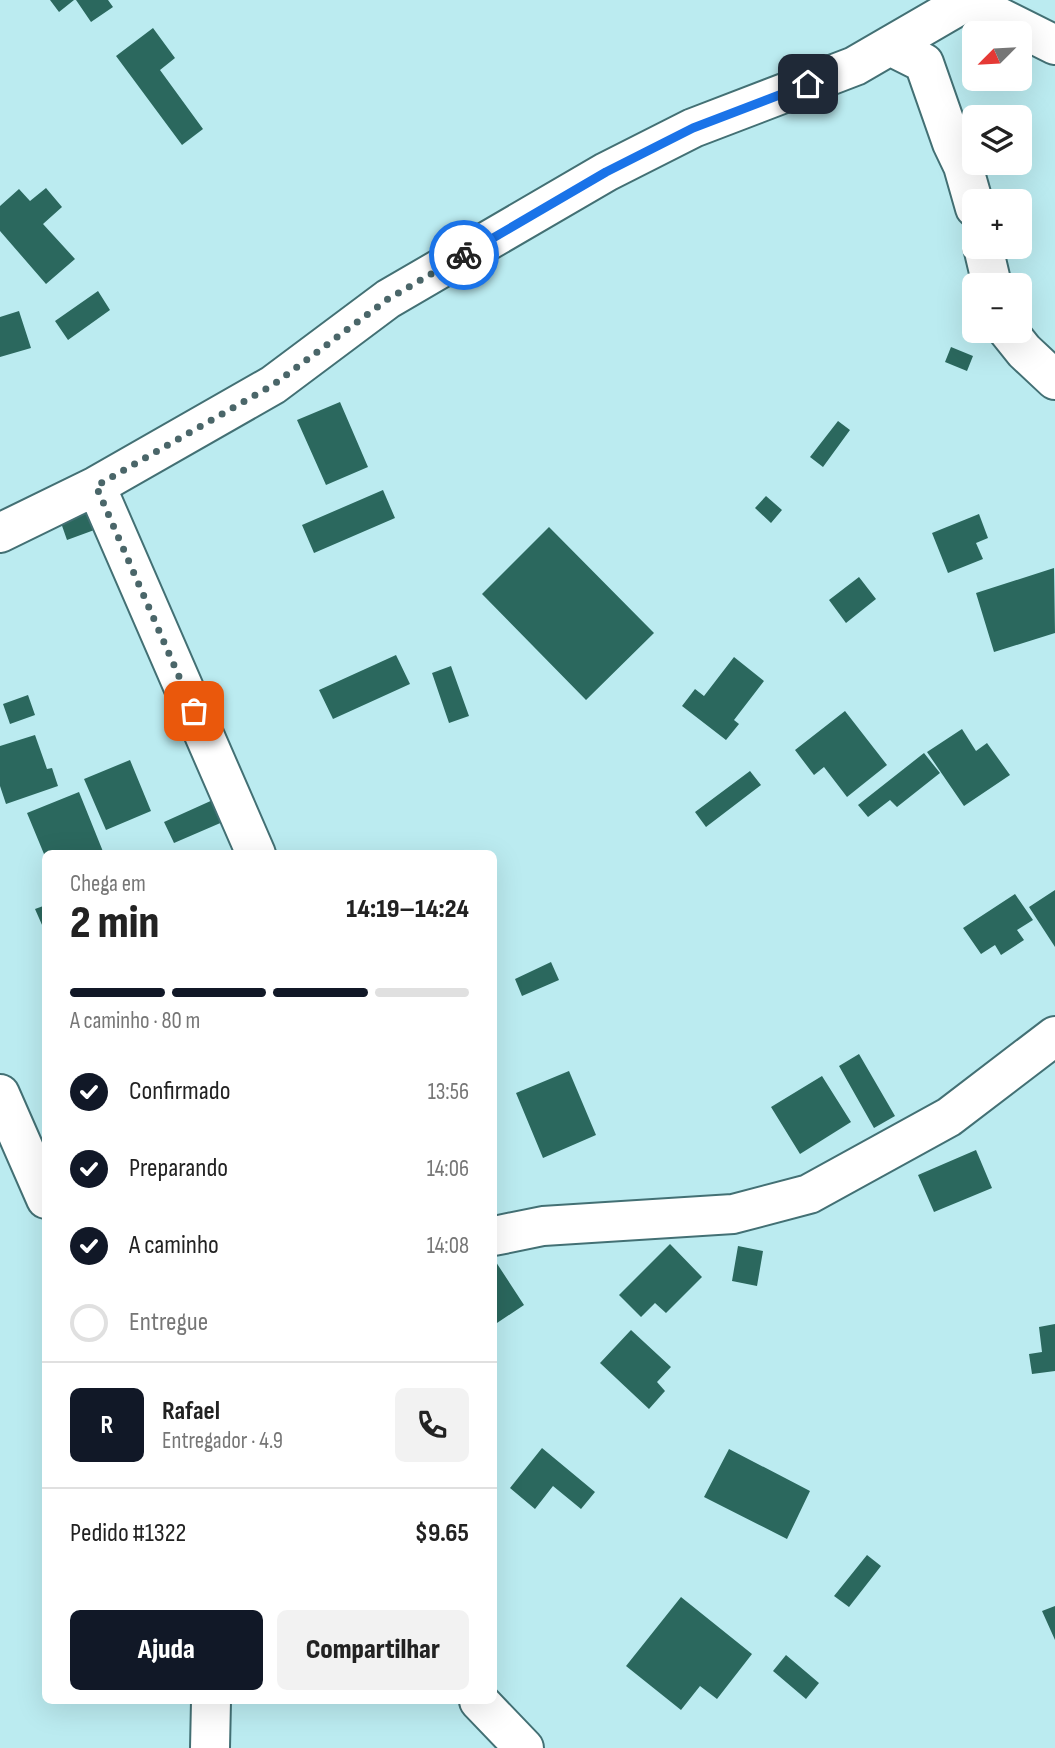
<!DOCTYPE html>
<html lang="pt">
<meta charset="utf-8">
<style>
:root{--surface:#fff;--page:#f2f2f2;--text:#222;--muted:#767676;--line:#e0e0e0;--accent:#111827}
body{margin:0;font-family:"Sofia Sans Condensed",sans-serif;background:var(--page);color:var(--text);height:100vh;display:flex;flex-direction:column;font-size:26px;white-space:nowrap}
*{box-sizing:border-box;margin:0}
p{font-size:23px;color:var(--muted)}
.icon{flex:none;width:38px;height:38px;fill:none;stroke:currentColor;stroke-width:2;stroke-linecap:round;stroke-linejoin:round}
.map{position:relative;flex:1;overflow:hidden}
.side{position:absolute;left:42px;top:850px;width:455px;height:854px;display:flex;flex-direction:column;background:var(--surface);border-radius:10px;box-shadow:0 7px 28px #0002}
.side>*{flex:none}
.needle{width:46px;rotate:246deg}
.controls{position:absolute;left:962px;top:21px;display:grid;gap:14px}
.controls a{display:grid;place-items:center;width:70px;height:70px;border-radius:10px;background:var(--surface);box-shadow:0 7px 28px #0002;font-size:35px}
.pin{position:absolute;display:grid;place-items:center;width:60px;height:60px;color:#fff;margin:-30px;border-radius:14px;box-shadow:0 4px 10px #0006}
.courier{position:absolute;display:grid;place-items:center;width:70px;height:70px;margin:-35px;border:5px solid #1a73e8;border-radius:50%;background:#fff;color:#222;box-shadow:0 2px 9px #0007}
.head em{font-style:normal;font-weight:800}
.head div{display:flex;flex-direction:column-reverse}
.head{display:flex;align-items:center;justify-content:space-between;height:119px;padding:0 28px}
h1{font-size:46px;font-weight:800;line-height:52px}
.bar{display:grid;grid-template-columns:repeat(4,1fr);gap:10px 7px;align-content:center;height:84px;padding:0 28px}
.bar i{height:9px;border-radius:5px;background:var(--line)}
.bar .current{background:var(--accent)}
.bar p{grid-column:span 4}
.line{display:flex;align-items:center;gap:18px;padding:0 28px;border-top:2px solid var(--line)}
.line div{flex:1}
.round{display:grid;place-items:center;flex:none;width:74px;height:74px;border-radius:10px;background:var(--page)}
ol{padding:0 28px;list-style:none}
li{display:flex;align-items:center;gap:21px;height:77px}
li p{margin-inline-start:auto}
li .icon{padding:7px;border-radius:50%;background:var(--accent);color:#fff;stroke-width:4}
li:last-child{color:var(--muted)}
li i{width:38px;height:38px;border:4px solid var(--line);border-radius:50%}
.cta{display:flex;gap:14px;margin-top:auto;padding:14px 28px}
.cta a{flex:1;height:80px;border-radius:10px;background:var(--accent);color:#fff;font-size:28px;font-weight:800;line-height:80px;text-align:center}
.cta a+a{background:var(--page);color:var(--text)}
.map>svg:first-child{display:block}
</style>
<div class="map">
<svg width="1055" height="1748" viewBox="0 0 1055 1748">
<rect width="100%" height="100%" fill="#bbebf0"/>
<path fill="#2b685e" d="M50 0H74L59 12Z
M76 0H108L113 7 91 22Z
M153 28 175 58 160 70 203 129 182 145 116 56Z
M46 188 62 207 43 224 75 259 46 284 0 231V206L19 189 30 201Z
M98 291 110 310 68 340 55 321Z
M19 311 31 348 0 357V317Z
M951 347 973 356 967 371 945 362Z
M340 402 368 467 326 485 297 420Z
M838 421 850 430 823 467 810 457Z
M383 490 395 518 314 553 302 525Z
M766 496 782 510 771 523 755 508Z
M90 509 97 529 67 540 60 520Z
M979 514 988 538 976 543 983 559 948 573 932 533Z
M549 527 654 633 586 700 482 594Z
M1054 568 1055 633 994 652 976 593Z
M859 577 876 599 846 623 829 600Z
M396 655 410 684 333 719 319 690Z
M734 657 764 681 734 720 739 724 726 740 682 706 695 689 704 696Z
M451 666 469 716 449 723 432 673Z
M28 695 35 715 10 724 3 704Z
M845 711 887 765 847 797 824 767 814 775 795 750Z
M962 729 976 751 987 743 1010 775 964 806 927 752Z
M35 735 47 769 52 768 58 786 6 804 0 786V746Z
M924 753 940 773 897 807 890 800 868 817 858 805Z
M130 760 151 811 106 830 84 779Z
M750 771 761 785 706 827 695 812Z
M79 792 104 854H44L27 813Z
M215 799 225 821 174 843 164 822Z
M1055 890V947L1029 907Z
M1015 894 1033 920 1017 930 1024 940 1001 955 995 945 981 954 963 928Z
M46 905V934L35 909Z
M551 962 559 980 522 996 515 979Z
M859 1054 895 1116 874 1128 839 1066Z
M569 1071 596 1135 543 1158 516 1093Z
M822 1076 851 1122 800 1154 771 1107Z
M976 1150 992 1188 934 1212 918 1175Z
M670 1244 702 1277 666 1313 655 1303 641 1317 619 1295Z
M738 1246 763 1251 757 1286 732 1281Z
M494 1259 524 1305 494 1325Z
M1055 1324V1371L1032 1374 1029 1354 1042 1352 1039 1327Z
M631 1330 671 1367 657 1382 665 1391 649 1409 600 1363Z
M542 1448 595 1492 581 1509 553 1486 535 1509 510 1488Z
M729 1449 810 1491 787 1539 704 1497Z
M867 1555 881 1566 849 1607 834 1596Z
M681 1597 752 1654 717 1699 700 1686 681 1710 626 1666Z
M1055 1606V1640L1042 1611Z
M786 1655 819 1683 806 1699 773 1671Z"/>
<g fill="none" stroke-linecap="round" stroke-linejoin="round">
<defs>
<path id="minor" d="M965 0 1055 45
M890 46 924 63 952 143 963 166 975 208
M983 247 992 285
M1008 331 1024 351 1055 380
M96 486 256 854
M0 533 96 486 273 385 388 299 606 172 693 128 855 66 967 1
M0 1094 46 1199
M494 1236 543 1226 733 1214 809 1194 949 1117 1055 1036
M479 1701 524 1748
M210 1748 211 1701"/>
</defs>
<use href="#minor" stroke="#437074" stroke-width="42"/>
<use href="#minor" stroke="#fff" stroke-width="38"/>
</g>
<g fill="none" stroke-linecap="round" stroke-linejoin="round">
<path stroke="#4a6669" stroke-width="7" stroke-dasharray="0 12.6" d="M194 711 96 486 273 385 388 299 464 255"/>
<path stroke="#1a73e8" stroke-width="9" d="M464 255 606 172 693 128 808 84"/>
</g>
</svg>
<div class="controls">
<a><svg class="needle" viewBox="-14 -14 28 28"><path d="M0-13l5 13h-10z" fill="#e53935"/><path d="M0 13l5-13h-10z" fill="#767676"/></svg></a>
<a><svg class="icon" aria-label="layers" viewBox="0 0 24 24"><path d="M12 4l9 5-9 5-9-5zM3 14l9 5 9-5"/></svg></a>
<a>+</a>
<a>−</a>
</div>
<div class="pin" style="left:194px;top:711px;background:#ea580c"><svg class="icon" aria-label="bag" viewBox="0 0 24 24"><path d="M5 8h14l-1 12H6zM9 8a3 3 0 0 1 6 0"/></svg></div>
<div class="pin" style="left:808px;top:84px;background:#1f2937"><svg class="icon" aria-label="home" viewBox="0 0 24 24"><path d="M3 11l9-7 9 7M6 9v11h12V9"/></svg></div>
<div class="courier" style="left:464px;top:255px"><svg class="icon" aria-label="bike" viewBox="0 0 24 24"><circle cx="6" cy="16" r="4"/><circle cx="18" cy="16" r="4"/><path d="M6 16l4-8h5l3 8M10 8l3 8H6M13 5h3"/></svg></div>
<section class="side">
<div class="head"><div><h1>2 min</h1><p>Chega em</p></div><em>14:19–14:24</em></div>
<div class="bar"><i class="current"></i><i class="current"></i><i class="current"></i><i></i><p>A caminho · 80 m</p></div>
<ol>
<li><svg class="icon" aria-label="check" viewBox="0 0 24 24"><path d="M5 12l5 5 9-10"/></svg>Confirmado<p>13:56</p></li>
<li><svg class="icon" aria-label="check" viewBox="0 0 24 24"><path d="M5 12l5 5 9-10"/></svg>Preparando<p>14:06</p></li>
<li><svg class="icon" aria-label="check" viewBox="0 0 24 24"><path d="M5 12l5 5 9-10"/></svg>A caminho<p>14:08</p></li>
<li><i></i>Entregue</li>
</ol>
<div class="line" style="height:126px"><b class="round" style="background:var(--accent);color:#fff">R</b><div><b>Rafael</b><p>Entregador · 4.9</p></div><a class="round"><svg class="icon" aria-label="phone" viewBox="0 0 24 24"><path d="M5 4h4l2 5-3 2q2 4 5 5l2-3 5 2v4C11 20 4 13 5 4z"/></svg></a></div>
<div class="line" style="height:91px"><div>Pedido #1322</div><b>$9.65</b></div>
<div class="cta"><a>Ajuda</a><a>Compartilhar</a></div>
</section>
</div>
